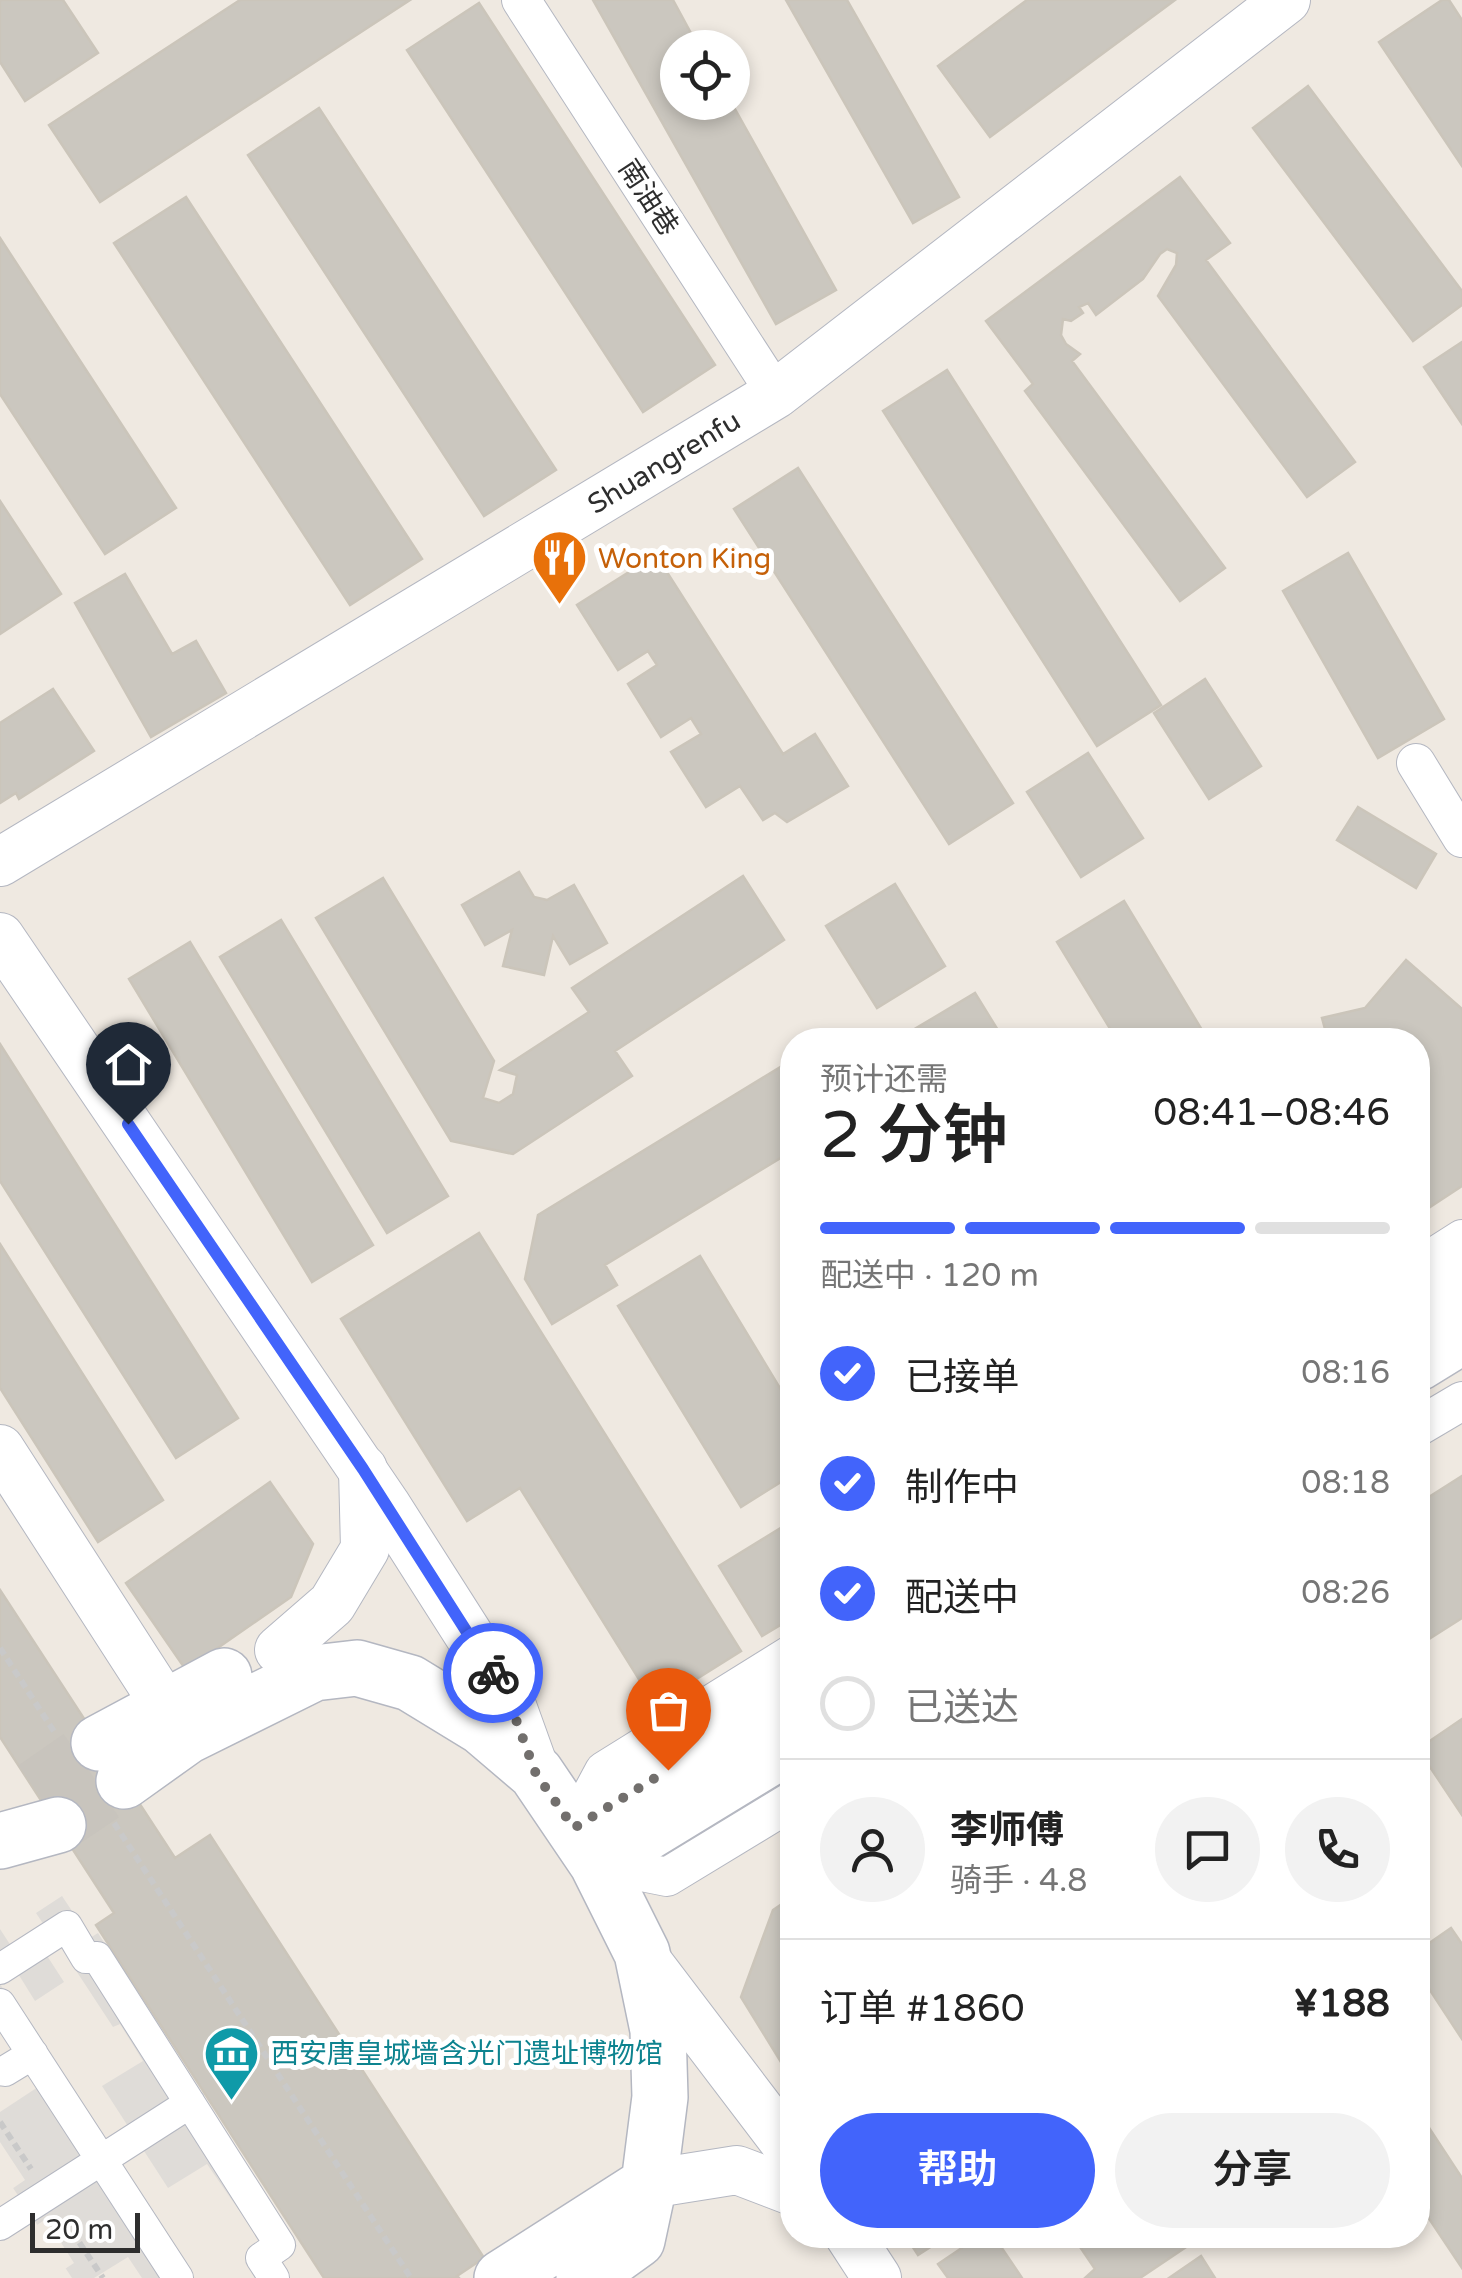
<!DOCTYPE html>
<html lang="zh">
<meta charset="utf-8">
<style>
:root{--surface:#fff;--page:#f2f2f2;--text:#222;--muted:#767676;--line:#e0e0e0;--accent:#4264fb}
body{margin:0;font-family:"Varela Round","Noto Sans SC",sans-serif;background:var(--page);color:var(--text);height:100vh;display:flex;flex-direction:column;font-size:38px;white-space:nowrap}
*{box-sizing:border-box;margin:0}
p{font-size:32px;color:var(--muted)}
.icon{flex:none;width:55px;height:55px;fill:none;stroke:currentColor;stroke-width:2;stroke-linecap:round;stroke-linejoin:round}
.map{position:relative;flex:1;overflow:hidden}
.details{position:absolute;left:780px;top:1028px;width:650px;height:1220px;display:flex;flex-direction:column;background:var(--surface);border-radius:40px;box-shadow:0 5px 15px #0003}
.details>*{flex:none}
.fabs{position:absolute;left:660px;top:30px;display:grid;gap:20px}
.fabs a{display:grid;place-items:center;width:90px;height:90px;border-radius:50%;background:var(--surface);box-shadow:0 5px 15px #0003;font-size:50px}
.scale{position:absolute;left:30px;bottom:25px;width:110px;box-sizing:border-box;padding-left:10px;border:5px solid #2e2e2e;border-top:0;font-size:28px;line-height:35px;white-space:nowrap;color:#2e2e2e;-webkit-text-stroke:8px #fff;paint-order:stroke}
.pin{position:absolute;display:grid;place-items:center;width:85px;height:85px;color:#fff;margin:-102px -42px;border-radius:50% 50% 50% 0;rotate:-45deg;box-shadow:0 0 10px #0007}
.pin .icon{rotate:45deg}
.courier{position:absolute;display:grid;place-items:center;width:100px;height:100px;margin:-50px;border:8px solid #4264fb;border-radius:50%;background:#fff;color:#222;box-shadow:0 2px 12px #0007}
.overview em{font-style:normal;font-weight:600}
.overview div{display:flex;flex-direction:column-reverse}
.overview{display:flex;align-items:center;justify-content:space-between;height:170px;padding:0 40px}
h1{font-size:65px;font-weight:600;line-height:75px}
.bar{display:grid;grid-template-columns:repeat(4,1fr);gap:15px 10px;align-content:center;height:120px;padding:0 40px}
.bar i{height:12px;border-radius:8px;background:var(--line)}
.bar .selected{background:var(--accent)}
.bar p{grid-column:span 4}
.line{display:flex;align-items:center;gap:25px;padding:0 40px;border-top:2px solid var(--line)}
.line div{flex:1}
.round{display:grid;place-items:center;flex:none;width:105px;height:105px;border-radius:52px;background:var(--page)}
ol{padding:0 40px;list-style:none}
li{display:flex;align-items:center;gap:30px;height:110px}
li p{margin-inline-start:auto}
li .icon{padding:10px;border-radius:50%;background:var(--accent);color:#fff;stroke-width:4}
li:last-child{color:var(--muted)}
li i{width:55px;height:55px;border:5px solid var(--line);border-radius:50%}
.button{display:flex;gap:20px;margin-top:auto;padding:20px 40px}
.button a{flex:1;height:115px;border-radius:60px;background:var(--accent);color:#fff;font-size:40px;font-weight:600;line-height:115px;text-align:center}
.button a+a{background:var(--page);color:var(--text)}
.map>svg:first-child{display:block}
</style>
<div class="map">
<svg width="1462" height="2278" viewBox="0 0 1462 2278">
<rect width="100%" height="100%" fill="#efe9e1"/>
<path fill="#dfdcd8" d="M62 1896 90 1938 98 1933 297 2246 274 2261 207 2164 168 2188 102 2086 143 2061 120 2024 113 2027 56 1940 42 1948 64 1982 35 2001 17 1972 0 1983V1929L13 1949 46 1928 36 1913Z
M0 1984 190 2278H142L128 2257 94 2278H51L74 2263 46 2219 0 2249V2197L25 2180 0 2142V2112L38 2087 0 2028Z"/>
<path fill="#efe9e1" d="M0 2172 4 2174 72 2278H0Z"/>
<path fill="#cbc7bf" stroke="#cbc5ba" stroke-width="2.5" d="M0 0H63L98 53 25 101 0 62Z
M240 0H410L100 202 49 125Z
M593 0H673L699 48H678V102H731L836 290 776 324Z
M786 0H847L959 197 913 223Z
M1027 0H1175L990 137 938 66Z
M1442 0H1449L1462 20V166L1379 42Z
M479 3 715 365 643 412 407 50Z
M1308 86 1462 291V305L1413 341 1253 128Z
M319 108 556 470 484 516 248 155Z
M1180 177 1230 243 1206 260 1355 462 1307 497 1158 296 1176 265 1177 253 1167 249 1160 254 1143 279 1096 315 1088 303 1079 307 1083 313 1071 321 1063 319 1061 335 1066 344 1080 354 1072 361 1225 568 1180 601 1025 391 1033 384 986 321Z
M186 197 422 559 350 605 114 243Z
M0 238 176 508 105 554 0 394Z
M1462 342V424L1424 367Z
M947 370 1161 705 1097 746 883 411Z
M798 468 1013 803 949 844 734 509Z
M0 501 61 594 0 634Z
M1348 553 1444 719 1378 758 1283 591Z
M656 555 783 754 815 734 848 786 787 822 775 813 763 820 740 786 706 807 671 752 701 734 691 718 661 737 628 684 657 665 648 651 618 670 577 605Z
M125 574 172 654 196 641 226 693 151 737 75 603Z
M1205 679 1261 766 1209 799 1154 713Z
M53 689 94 751 19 799 16 793 0 803V723Z
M1088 753 1143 838 1081 877 1027 792Z
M1358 807 1436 854 1416 888 1337 840Z
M519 872 534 897 547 900 574 885 607 943 570 964 553 936 544 975 503 966 512 930 485 945 462 905Z
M743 876 784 940 615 1051 632 1076 513 1154 451 1141 316 918 383 878 494 1061 483 1098 499 1103 513 1094 517 1075 500 1070 589 1012 572 988Z
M895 884 945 966 877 1008 826 926Z
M1124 901 1208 1040H1117L1057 942Z
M281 920 448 1196 387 1233 220 957Z
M190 942 373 1245 312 1282 129 979Z
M1406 960 1462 1009V1186L1418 1215V1040H1328L1322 1018 1365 1008Z
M975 993 1004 1040H913L908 1033Z
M0 1044 238 1418 176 1458 0 1181Z
M792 1060V1151L605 1265 617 1285 552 1324 525 1279 538 1215Z
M479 1233 741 1651 655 1705 520 1488 467 1521 341 1319Z
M0 1244 163 1500 98 1542 0 1388Z
M700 1256 792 1408V1475L741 1507 618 1306Z
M1462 1476V1618L1418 1646V1504Z
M270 1482 313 1544 291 1597 186 1670 126 1583Z
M792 1521V1618L762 1636 719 1566Z
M0 1590 175 1858 210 1835 484 2258 457 2276 459 2278H324L96 1925 114 1913 0 1737Z
M1462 1719V1815L1418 1749Z
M792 1897V2080L741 1997 773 1910Z
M1451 1928 1462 1944V2039L1418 1972V1951Z
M1418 2111 1462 2178V2268L1418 2202Z
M905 2235H949L918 2255Z
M981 2235H993L1022 2278H948L938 2264Z
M1072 2235H1125L1131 2244 1145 2235H1204L1140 2278H1085L1095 2269Z
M1201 2256 1215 2278H1169Z"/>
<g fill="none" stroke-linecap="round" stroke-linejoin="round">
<path stroke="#c8c4bd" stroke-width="55" stroke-dasharray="55 28" stroke-linecap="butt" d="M34 1788 99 1743
M58 1825 124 1781"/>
<defs>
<path id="pedestrian" d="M0 1969 67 1926 86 1958 97 1957 280 2245 261 2258 274 2278
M0 2004 178 2278
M5 2071 33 2054
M0 2225 190 2103"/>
<path id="minor" d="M521 0 776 394
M1416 763 1462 838
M1418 1267 1462 1239
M1418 1427 1462 1401
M575 1825 604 1771 792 1654
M597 1863 667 1877 792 1801"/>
<g id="tertiary">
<path id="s1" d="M0 862 776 394 1286 0"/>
<path d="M0 937 386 1505 509 1698 536 1773"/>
<path d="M0 1449 165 1705"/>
<path d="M279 1650 332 1604 365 1549 363 1469"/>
<path d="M643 1956 792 2152"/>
<path d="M649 2184 737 2170 792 2191"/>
<path d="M849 2235 877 2278"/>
</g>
<path id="secondary" d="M1418 1312 1462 1285
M1418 1363 1462 1336
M99 1743 224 1676
M124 1781 187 1736 314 1673 357 1668 410 1683 482 1727 536 1773 597 1863 642 1953 658 2030 660 2097 649 2184 502 2278
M574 1828 792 1694
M0 1841 58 1825
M597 1863 792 1744
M584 2278 637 2240 649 2184"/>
</defs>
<use href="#pedestrian" stroke="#b4b7c1" stroke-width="32"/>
<use href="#minor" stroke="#b4b7c1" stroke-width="40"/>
<use href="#tertiary" stroke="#b4b7c1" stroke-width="50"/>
<use href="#secondary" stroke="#b4b7c1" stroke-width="58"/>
<path stroke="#c9c9c9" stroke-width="6" stroke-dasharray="8 5" stroke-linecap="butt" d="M0 1648 55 1733
M114 1823 411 2278
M0 2122 31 2169
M65 2221 103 2278"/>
<use href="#pedestrian" stroke="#fff" stroke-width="30"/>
<use href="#minor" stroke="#fff" stroke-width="38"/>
<use href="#tertiary" stroke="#fff" stroke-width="48"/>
<use href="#secondary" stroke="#fff" stroke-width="55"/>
</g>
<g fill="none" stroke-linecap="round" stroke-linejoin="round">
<path stroke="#726f6d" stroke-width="10" stroke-dasharray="0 18" d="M493 1673 508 1698 536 1774 574 1828 668 1770"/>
<path stroke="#4264fb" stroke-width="12" d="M128 1124 363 1469 493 1673"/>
</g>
<defs>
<symbol id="restaurant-pin" viewBox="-11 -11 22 30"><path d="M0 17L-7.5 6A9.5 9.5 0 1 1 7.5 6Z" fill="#e8710a" stroke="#fff"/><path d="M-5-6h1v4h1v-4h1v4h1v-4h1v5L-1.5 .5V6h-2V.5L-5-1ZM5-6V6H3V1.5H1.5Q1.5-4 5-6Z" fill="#fff"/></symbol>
<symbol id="museum-pin" viewBox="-11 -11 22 30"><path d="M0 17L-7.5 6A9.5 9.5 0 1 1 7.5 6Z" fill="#0f9aa8" stroke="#fff"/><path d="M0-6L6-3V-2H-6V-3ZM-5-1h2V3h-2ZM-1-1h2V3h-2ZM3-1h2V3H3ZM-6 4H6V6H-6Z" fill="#fff"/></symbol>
</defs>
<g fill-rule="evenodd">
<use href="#restaurant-pin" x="528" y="526" width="63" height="86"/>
<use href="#museum-pin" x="200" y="2022" width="63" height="86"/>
</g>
<g text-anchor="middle" stroke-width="10" stroke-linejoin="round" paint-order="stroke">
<g font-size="28" fill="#2e2e2e" stroke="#fff">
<text transform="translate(649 197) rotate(57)" y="10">南油巷</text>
<text dy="10" stroke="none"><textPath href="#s1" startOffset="775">Shuangrenfu</textPath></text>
</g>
<g font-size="28" fill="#c56008" stroke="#fff" text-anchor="start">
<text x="598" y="568">Wonton King</text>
</g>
<g font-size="28" fill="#0d838f" stroke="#fff" text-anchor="start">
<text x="271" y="2063">西安唐皇城墙含光门遗址博物馆</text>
</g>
</g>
</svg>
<div class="fabs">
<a><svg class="icon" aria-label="locate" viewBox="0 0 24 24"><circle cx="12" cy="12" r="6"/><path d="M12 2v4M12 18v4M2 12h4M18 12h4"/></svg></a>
</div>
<div class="scale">20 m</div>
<div class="pin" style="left:668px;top:1770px;background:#ea580c"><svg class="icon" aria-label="bag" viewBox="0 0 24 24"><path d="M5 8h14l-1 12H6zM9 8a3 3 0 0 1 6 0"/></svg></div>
<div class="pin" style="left:128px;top:1124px;background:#1f2937"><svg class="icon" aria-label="home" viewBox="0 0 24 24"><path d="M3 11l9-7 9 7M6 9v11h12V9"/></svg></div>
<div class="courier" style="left:493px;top:1673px"><svg class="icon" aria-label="bike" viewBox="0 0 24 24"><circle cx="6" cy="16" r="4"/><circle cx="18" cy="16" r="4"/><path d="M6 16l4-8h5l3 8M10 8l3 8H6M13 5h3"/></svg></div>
<section class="details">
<div class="overview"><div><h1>2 分钟</h1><p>预计还需</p></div><em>08:41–08:46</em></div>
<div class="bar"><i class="selected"></i><i class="selected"></i><i class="selected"></i><i></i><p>配送中 · 120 m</p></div>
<ol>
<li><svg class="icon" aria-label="check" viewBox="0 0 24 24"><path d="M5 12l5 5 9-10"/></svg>已接单<p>08:16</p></li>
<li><svg class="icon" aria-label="check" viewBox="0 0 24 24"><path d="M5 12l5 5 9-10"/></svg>制作中<p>08:18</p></li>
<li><svg class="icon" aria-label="check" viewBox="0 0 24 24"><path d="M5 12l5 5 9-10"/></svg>配送中<p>08:26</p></li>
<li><i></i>已送达</li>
</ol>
<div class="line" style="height:180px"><a class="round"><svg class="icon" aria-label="person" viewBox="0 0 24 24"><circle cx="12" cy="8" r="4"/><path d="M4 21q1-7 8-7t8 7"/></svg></a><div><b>李师傅</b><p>骑手 · 4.8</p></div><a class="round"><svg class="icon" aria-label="chat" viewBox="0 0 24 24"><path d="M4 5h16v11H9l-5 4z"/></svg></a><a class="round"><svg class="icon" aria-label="phone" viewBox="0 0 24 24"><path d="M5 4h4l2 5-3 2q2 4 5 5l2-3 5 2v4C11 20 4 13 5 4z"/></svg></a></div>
<div class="line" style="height:130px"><div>订单 #1860</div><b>¥188</b></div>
<div class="button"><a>帮助</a><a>分享</a></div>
</section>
</div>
